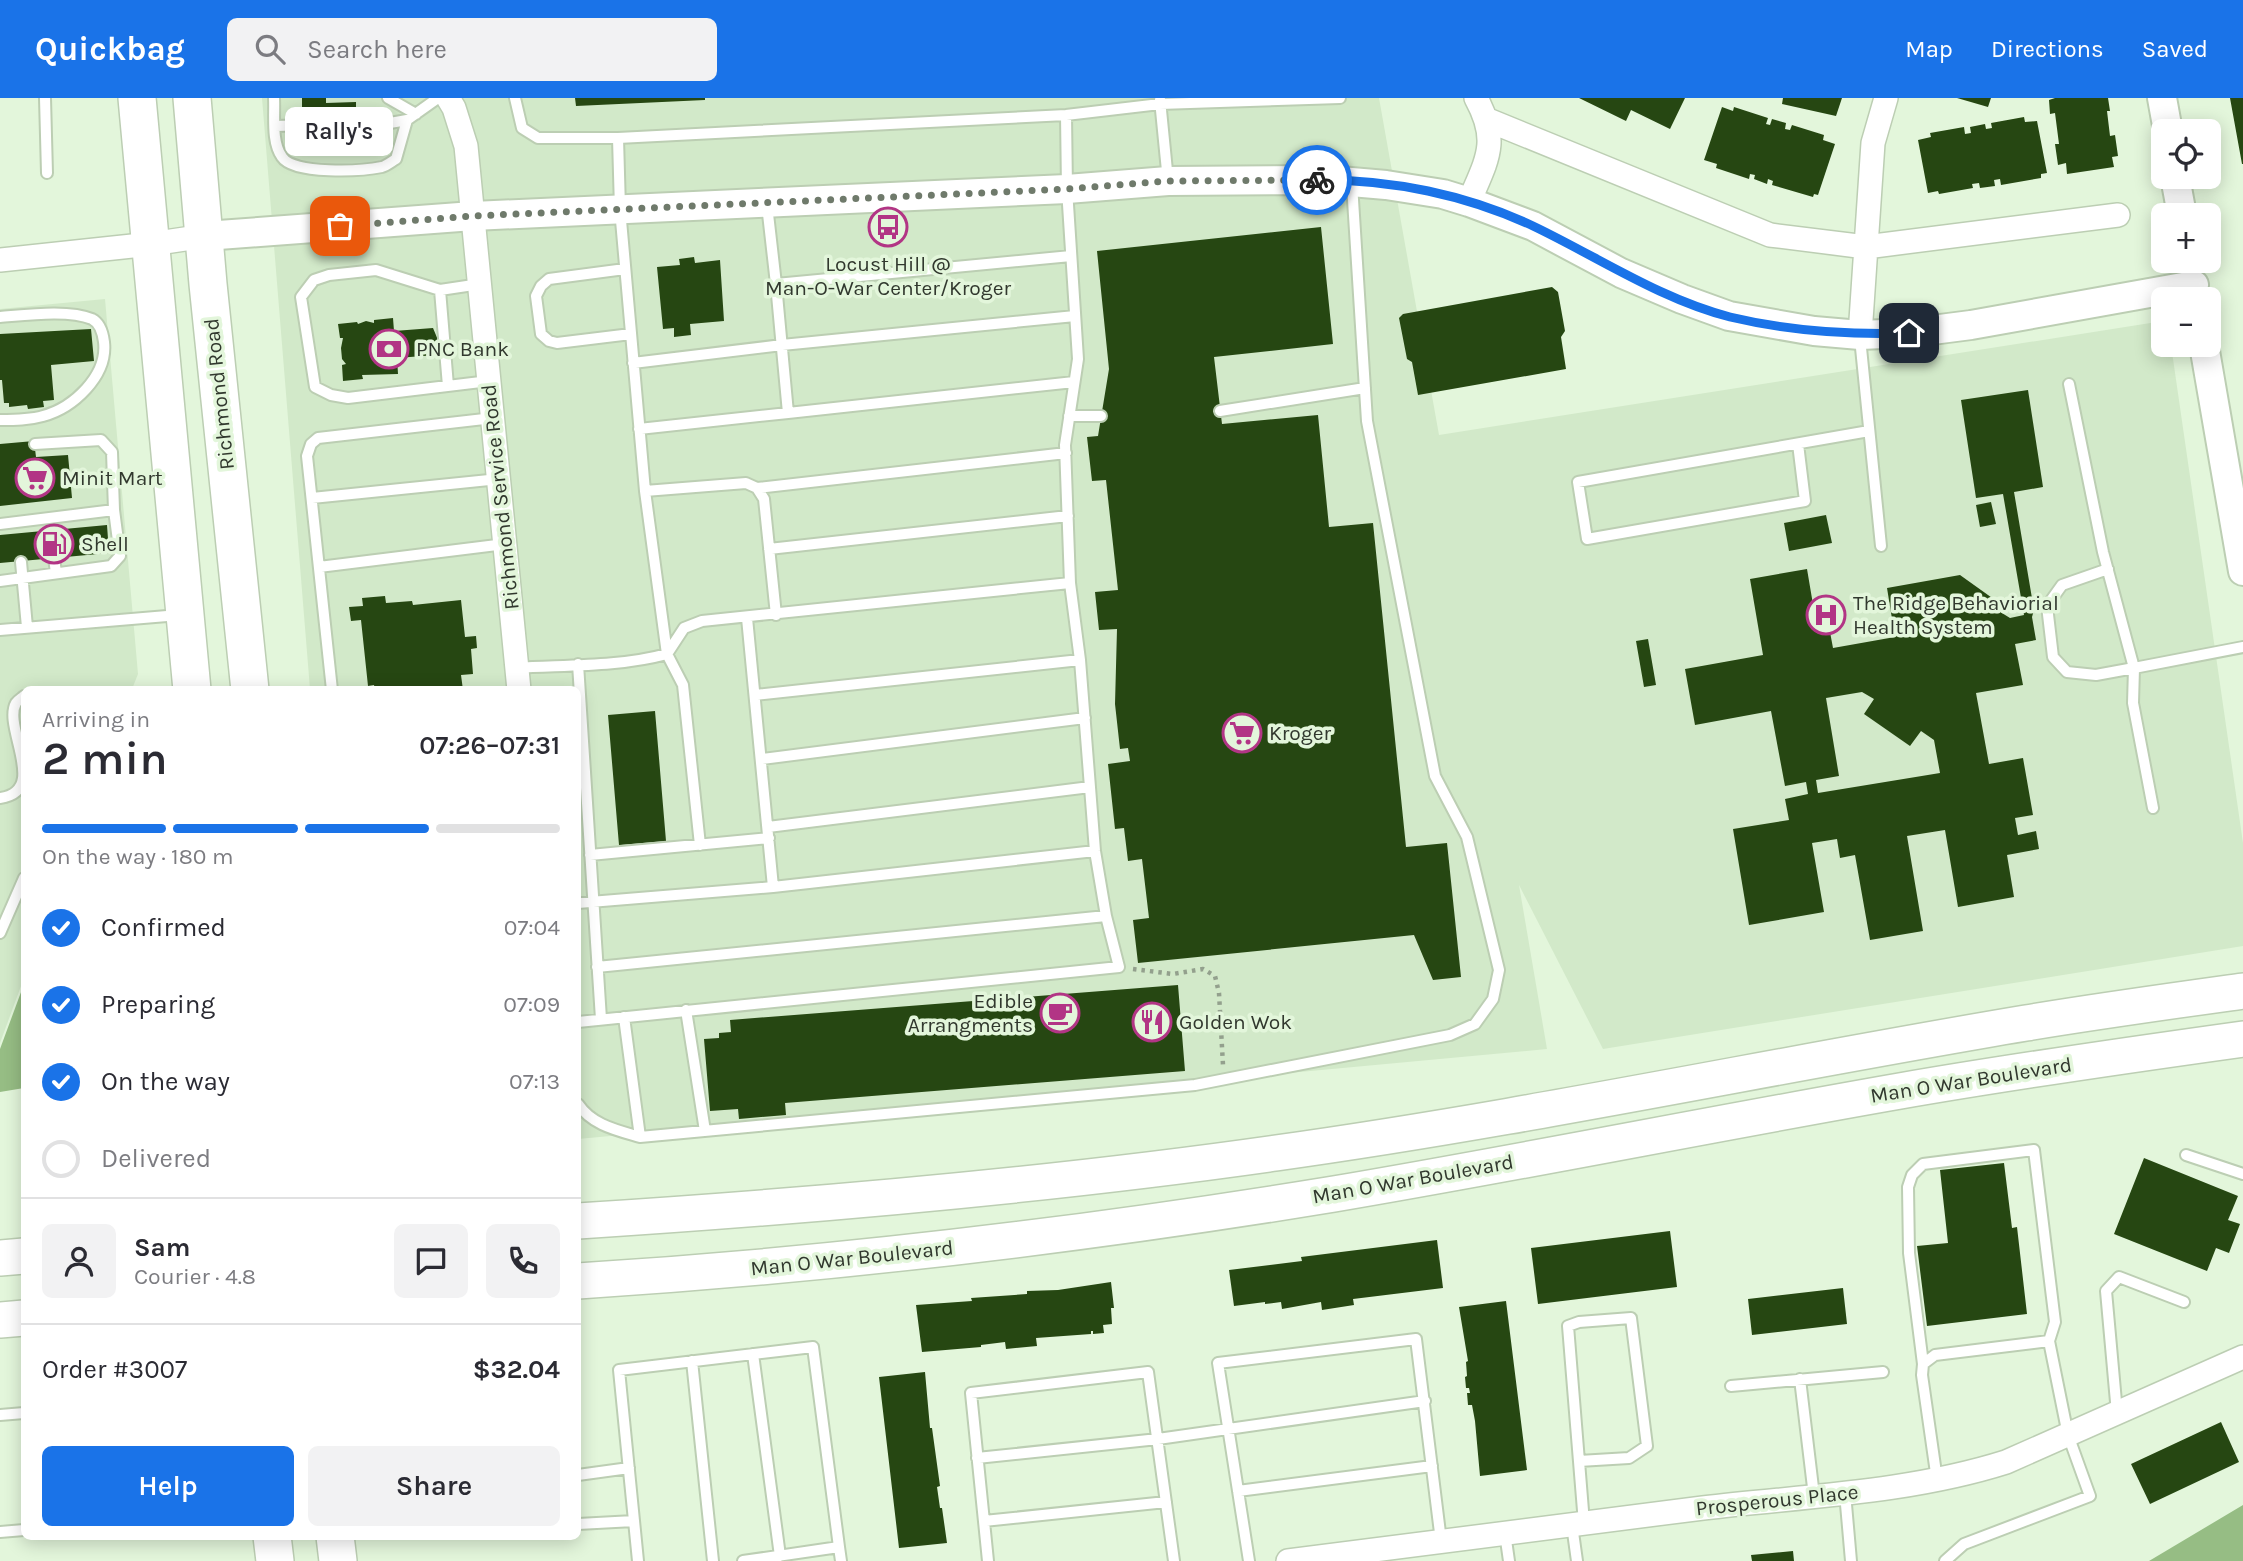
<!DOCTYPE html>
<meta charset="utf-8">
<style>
:root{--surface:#fff;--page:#f2f2f3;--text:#2b2b33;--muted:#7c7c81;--line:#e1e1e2;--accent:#1a73e8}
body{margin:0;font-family:Karla,sans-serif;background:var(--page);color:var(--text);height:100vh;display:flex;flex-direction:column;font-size:26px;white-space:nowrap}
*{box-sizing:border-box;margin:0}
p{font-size:23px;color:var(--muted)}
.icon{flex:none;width:38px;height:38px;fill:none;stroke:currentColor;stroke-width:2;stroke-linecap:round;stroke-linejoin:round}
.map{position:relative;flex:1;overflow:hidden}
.drawer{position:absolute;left:21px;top:588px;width:560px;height:854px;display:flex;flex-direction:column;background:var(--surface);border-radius:10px;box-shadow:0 4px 18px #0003}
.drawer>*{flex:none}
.tools{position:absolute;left:2151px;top:21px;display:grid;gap:14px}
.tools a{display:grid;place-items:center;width:70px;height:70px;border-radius:10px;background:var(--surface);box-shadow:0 4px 18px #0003;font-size:35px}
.pin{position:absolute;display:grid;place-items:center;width:60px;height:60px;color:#fff;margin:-30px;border-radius:14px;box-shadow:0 4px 10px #0006}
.courier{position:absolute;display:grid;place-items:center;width:70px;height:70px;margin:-35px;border:5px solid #1a73e8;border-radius:50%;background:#fff;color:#222;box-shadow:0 2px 9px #0007}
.bubble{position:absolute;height:49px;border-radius:10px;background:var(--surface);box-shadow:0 4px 18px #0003;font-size:23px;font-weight:600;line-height:49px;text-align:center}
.headline em{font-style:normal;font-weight:600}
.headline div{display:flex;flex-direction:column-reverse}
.headline{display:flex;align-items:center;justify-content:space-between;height:119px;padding:0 21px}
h1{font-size:46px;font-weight:600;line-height:52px}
.bar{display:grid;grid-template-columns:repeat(4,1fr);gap:10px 7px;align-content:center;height:84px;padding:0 21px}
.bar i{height:9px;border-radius:5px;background:var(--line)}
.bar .current{background:var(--accent)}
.bar p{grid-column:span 4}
.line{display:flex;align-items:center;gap:18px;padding:0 21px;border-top:2px solid var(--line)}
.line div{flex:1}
.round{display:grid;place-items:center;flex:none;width:74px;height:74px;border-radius:10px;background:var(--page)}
ol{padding:0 21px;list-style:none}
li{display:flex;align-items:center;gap:21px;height:77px}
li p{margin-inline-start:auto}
li .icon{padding:7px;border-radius:50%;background:var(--accent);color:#fff;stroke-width:4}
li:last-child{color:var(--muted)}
li i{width:38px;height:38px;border:4px solid var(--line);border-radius:50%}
.cta{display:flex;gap:14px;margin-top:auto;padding:14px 21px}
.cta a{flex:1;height:80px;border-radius:10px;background:var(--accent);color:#fff;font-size:28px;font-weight:600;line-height:80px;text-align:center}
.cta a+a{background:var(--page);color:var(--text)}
header{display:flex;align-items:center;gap:42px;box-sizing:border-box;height:98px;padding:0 35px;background:var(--accent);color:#fff}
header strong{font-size:33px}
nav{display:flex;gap:38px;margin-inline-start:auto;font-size:24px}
.search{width:490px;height:63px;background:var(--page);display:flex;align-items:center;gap:18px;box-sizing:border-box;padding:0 24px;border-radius:10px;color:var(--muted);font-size:26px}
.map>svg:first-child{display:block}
</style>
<header>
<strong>Quickbag</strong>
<div class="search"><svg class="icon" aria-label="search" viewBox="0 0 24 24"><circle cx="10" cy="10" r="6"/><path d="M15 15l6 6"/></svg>Search here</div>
<nav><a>Map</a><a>Directions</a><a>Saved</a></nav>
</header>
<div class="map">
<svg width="2243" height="1463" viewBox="0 0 2243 1463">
<rect width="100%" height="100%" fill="#e3f6db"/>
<path fill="#d2e9c9" d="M262 0H1379L1439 337 2163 223V247H2171L2243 745V848L1603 951 1519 787 1547 951 578 1041V592L310 591Z
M105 201 138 576 132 591 24 592V880L0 945V211Z"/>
<path fill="#96bd84" d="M24 886V990L0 994V951Z
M2243 1407V1463H2149Z"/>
<path fill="#264712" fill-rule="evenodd" d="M302 0H326V5L356 4V18L328 19V24L302 25Z
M575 0H705V2L576 8Z
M1579 0H1685L1670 31 1631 12 1626 23Z
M1783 0H1842L1836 18 1782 6Z
M1957 0H1991L1988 9Z
M2055 0H2108L2110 13H2107L2110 38 2115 37 2118 58 2112 59 2114 69 2067 76 2066 65 2058 67 2055 46H2059L2055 15 2050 16 2049 2Z
M2230 0H2243V66H2242Z
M1722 9 1733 13 1734 9 1768 20 1766 26 1770 27 1772 21 1786 25 1785 31 1790 32 1792 27 1824 37 1823 42 1835 46 1818 97 1814 96 1813 99 1772 87 1773 83 1768 81 1767 86 1754 81 1755 77 1750 76 1749 81 1716 70 1717 66 1704 62Z
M2024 19 2025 24 2037 23 2047 75 2041 76V80L2001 87 2000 81 1994 82 1995 88 1980 90 1979 85 1972 86 1973 90 1939 96 1938 93 1928 95 1918 42 1931 39 1930 35 1964 29 1965 36 1971 35 1970 29 1985 26 1986 31 1992 30 1991 25Z
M890 128H899L900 132 890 133Z
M1321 129 1333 246 1214 259 1222 326 1318 317 1329 429 1373 425 1406 749 1447 745 1461 879 1433 882 1414 837 1138 865 1133 822 1149 820 1142 761 1128 763 1124 730 1115 731 1108 666 1130 663 1128 650 1120 651 1115 606 1117 531 1099 532 1095 494 1118 492 1106 382 1092 383 1087 339 1098 338 1109 271 1097 153Z
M694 159 695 165 720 162 724 223 690 226 691 237 674 239V230L663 231 657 169 680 167 679 161Z
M1552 189 1558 194 1565 233 1561 239 1566 271 1418 297 1412 264 1407 261 1399 220 1403 216Z
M393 220 394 233 433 230 438 242 436 257 397 260 398 276 362 277 363 281 343 283 342 267 346 266 342 261 341 250 343 240H340L338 226 357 224 358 226 366 223 374 225V222Z
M91 231 94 263 51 267 54 302 43 303 44 309 28 311 27 307 9 309V305H4L2 282H0V236Z
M2028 292 2043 389 2014 394 2034 512 2032 519 2036 542 2015 546 2023 587 1976 595 1989 666 2023 660 2033 717 2015 720 2018 737 2036 733 2039 751 2007 757 2014 799 1958 809 1945 732 1907 738 1923 833 1870 842 1855 757 1840 760 1837 741 1812 745 1824 814 1749 827 1733 731 1789 722 1785 701 1808 696 1806 684 1785 688 1771 613 1695 627 1685 571 1763 557 1750 481 1807 471 1818 536 1830 534 1833 550 1895 539 1887 490 1960 477 1995 502 1997 512 2010 520 2024 517 2003 396 1976 400 1961 302ZM1862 594 1874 601 1864 616 1910 648 1921 633 1934 642 1940 675 1818 695 1816 682 1839 678 1826 600Z
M34 343 36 359 68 357 72 400 0 408V346Z
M1991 404 1996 426 1980 429 1976 407Z
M1826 417 1832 445 1789 453 1784 425Z
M107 427 109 455 0 465V437Z
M385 498 386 505 412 503 413 507 461 502 465 539 476 538 477 550 471 551 473 576 461 577 463 592H375L374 587 368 588 361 522 351 523 349 509 363 508 362 500Z
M1648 541 1656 587 1644 589 1636 543Z
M655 613 666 743 619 747 608 617Z
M1178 887 1185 973 785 1005 786 1017 739 1021 738 1011 710 1013 704 941 719 940V935L731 934 730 922Z
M2144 1060 2238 1098 2228 1122 2240 1126 2229 1155 2216 1150 2207 1173 2114 1136Z
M2004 1065 2012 1130 2017 1129 2027 1216 1927 1228 1917 1148 1948 1145 1940 1072Z
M1670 1133 1677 1189 1538 1206 1531 1150Z
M1437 1142 1443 1190 1353 1201 1354 1207 1322 1212 1321 1204 1282 1211 1281 1204 1265 1206V1204L1234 1208 1229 1172 1302 1163 1301 1159Z
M1111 1184 1114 1210H1111L1112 1226 1103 1227 1104 1235 1093 1236V1233H1091V1236L1036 1240 1037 1248 1006 1251 1005 1244 981 1247V1249L922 1254 916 1207 972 1203 971 1200 1027 1196V1193L1058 1192Z
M1843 1190 1847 1226 1752 1237 1748 1201Z
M1506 1203 1527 1372 1480 1378 1475 1323 1472 1307H1468L1467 1295H1470L1469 1290H1466L1465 1279 1467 1278 1466 1264 1468 1263 1459 1209Z
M925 1274 930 1330H932L940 1388 937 1389 940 1410H942L947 1445 899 1450 879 1279Z
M2221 1324 2239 1364 2150 1406 2131 1366Z
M1793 1453 1794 1463H1752L1751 1457Z"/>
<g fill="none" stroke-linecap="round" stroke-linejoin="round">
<defs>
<path id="service" d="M45 0 47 75
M274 0C275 17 271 44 282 59 294 77 362 73 382 69 386 68 391 64 396 61L407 22 438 0
M388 0 416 16
M515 0 522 30 538 40H618L1066 17 1160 6 1340 0
M1160 2 1168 83
M275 28 390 25 407 22
M618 40 620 111 645 393 667 556 683 587 700 747
M767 107 776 186 1071 158
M625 171 549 181 541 188 536 198 541 236 549 243 557 245 631 236
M480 186 440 192 376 172 329 177 314 182 301 199 315 289 331 297 348 300 489 283
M440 192 448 288
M0 219C25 217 69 211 92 221 100 225 103 236 104 244 108 278 73 310 43 318 29 322 15 322 0 322
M1860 240 1881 448
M633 265 782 247 1075 218
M2069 286 2103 454 2134 570 2243 549
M1220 313 1365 290
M788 315 1074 284
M1069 318H1101
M639 331 788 315 776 186
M1798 346 1805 403 1587 441 1578 384 1869 333
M757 390 1066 355
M645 393 746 385 757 390 764 401 776 517
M312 400 499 381
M0 426 114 412
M769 451 1068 418
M54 460 56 475
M21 464 27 529
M319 469 505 446
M2108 471 2062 487 2047 508 2053 559 2067 574 2096 577 2134 570 2133 605 2153 710
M0 483 111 468 120 458 114 412 112 354 101 342 35 346
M0 532 179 517
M578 566 601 921
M517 570C566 567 619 569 667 556L684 530 702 523 1070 485
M332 592 307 358 311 346 318 340 493 320
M755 597 1080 562
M762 661 1085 620
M0 700C50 693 2 629 16 605 18 602 22 600 24 598
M768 729 1090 689
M590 757 769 740
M773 789 1095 753
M578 805 773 789 747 520
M0 835 24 780
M597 869 1106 818
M686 912 705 1033
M624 919 640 1039
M578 924 1119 869 1106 818 1095 753 1080 562 1070 485 1065 347 1078 261 1067 91 1066 17
M578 1006C592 1027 616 1032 640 1039L1195 987 1450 937 1475 926 1493 901 1499 872 1467 739 1435 678 1367 323 1352 86
M2186 1057 2243 1076
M753 1256 780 1458
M692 1263 713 1463
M1923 1266 1909 1155 1908 1089 1912 1077 1923 1066 2034 1052 2055 1224 2049 1243 2068 1337 2090 1398 1964 1446 1945 1463
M1800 1281 1814 1398
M1731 1288 1883 1274
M2117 1315 2106 1193 2119 1179 2184 1204
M0 1317 24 1315
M977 1360 1158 1341 1425 1303
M1579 1363 1629 1360 1647 1348 1631 1220 1579 1224 1568 1228 1584 1425
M578 1377 629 1370
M1937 1382 1922 1277 1923 1266 1935 1257 2049 1243
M1238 1393 1432 1368
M1845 1395 1851 1463
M984 1423 1166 1404
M578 1426 634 1423
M1572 1427 1577 1463
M0 1434 24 1432
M1505 1435 1509 1463
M839 1449 841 1463
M638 1463 619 1272 813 1249 839 1449 743 1463
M988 1463 971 1295 1148 1274 1174 1463
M1249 1463 1218 1265 1416 1241 1441 1443"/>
<path id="minor" d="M448 0 454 10 466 48 519 592
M1488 22 1770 137 1866 149 2118 117
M1469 104C1487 61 1500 44 1476 0
M0 162 151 146 205 138
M1860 237 1873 45 1886 0
M1288 1463C1426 1445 1564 1427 1703 1410 1804 1398 1908 1395 2006 1364L2243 1259"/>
<path id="tertiary" d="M2162 0 2168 33
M2175 79 2182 117
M205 138 473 118 1067 91 1168 83 1328 82 1386 87 1443 96 1469 104 1533 128 1621 175 1682 201 1729 218 1814 233 1860 237 1909 235 1971 227 2194 187
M2204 247 2243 473"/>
<path id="primary" d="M578 1123C811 1108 1044 1088 1276 1055 1527 1020 1775 967 2026 925 2098 913 2171 903 2243 893
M0 1160 24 1158
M578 1183C831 1167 1083 1137 1334 1096 1523 1064 1711 1026 1900 993 2014 973 2128 957 2243 941
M0 1222 24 1220"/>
<path id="trunk" d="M137 0 192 592
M192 0 208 186 250 592
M272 1438 275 1463
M335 1438 338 1463"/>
</defs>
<use href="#service" stroke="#bcceb3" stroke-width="14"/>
<use href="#minor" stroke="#bcceb3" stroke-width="26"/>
<use href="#tertiary" stroke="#bcceb3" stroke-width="32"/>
<use href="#primary" stroke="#bcceb3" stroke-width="38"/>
<use href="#trunk" stroke="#bcceb3" stroke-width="40"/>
<path stroke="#93a08d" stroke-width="4.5" stroke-dasharray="3.5 5" stroke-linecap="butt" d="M1133 871 1173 876 1203 871 1215 878 1219 895 1223 967"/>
<use href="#service" stroke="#fff" stroke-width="10"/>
<use href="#minor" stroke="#fff" stroke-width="23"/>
<use href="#tertiary" stroke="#fff" stroke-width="28"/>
<use href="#primary" stroke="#fff" stroke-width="35"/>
<use href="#trunk" stroke="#fff" stroke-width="37"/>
</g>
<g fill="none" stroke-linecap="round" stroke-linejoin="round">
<path stroke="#6f7a6b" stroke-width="7" stroke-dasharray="0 12.6" d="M340 128 473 118 1067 91 1168 83 1317 82"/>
<path stroke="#1a73e8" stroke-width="9" d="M1317 82C1391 81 1467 97 1533 128 1598 159 1660 201 1730 219 1789 233 1849 237 1909 235"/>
</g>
<defs>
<symbol id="bus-ring" viewBox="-11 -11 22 22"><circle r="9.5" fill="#e3f6db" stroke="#b23585" stroke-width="1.5"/><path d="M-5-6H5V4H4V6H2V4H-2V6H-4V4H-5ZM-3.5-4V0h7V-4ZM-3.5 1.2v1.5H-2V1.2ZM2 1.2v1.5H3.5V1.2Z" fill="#b23585"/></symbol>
<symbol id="bank-ring" viewBox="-11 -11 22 22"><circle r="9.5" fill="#e3f6db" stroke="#b23585" stroke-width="1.5"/><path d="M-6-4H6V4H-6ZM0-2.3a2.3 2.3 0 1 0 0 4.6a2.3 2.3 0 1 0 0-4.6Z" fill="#b23585"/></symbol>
<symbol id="supermarket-ring" viewBox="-11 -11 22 22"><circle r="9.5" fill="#e3f6db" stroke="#b23585" stroke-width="1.5"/><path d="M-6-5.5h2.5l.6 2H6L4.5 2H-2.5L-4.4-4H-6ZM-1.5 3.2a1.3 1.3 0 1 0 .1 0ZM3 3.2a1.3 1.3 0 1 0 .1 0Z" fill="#b23585"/></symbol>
<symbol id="fuel-ring" viewBox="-11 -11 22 22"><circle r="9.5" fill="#e3f6db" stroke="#b23585" stroke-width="1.5"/><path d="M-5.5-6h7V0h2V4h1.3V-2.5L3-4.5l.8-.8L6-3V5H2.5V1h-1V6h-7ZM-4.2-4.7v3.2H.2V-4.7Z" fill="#b23585"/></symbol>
<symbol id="hospital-ring" viewBox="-11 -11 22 22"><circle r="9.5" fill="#e3f6db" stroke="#b23585" stroke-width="1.5"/><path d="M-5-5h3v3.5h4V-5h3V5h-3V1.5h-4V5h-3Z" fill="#b23585"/></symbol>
<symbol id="cafe-ring" viewBox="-11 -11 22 22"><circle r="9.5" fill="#e3f6db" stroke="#b23585" stroke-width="1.5"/><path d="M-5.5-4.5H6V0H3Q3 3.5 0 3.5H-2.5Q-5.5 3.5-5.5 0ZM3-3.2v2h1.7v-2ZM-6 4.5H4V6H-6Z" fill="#b23585"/></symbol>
<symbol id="restaurant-ring" viewBox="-11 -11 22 22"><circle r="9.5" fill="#e3f6db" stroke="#b23585" stroke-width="1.5"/><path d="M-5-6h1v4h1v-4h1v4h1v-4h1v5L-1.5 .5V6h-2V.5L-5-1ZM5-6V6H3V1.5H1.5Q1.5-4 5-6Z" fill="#b23585"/></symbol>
</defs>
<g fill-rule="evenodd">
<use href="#bus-ring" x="866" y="107" width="44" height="44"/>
<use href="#bank-ring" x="367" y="229" width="44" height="44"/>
<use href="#supermarket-ring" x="13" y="358" width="44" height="44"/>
<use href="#fuel-ring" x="32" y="424" width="44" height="44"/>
<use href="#hospital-ring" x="1804" y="495" width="44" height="44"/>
<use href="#supermarket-ring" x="1220" y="613" width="44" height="44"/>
<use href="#cafe-ring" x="1038" y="893" width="44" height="44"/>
<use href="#restaurant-ring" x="1130" y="902" width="44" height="44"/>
</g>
<g text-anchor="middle" stroke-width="7" stroke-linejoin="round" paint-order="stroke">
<g font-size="21" fill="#31382e" stroke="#e3f6db" text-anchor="start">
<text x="888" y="173" text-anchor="middle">Locust Hill @<tspan x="888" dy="24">Man-O-War Center/Kroger</tspan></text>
<text x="416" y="258">PNC Bank</text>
<text x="62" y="387">Minit Mart</text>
<text x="81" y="453">Shell</text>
<text x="1853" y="512">The Ridge Behaviorial<tspan x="1853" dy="24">Health System</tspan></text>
<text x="1269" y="642">Kroger</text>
<text x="1033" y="910" text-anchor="end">Edible<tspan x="1033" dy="24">Arrangments</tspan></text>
<text x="1179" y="931">Golden Wok</text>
</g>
<g font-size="21" fill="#31382e" stroke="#e3f6db">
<text transform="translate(219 296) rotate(-96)" y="7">Richmond Road</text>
<text transform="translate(500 399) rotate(-96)" y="7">Richmond Service Road</text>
<text transform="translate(1971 982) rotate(-9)" y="7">Man O War Boulevard</text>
<text transform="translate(1413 1081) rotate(-10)" y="7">Man O War Boulevard</text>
<text transform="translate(852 1160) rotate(-6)" y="7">Man O War Boulevard</text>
<text transform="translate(1777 1402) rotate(-6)" y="7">Prosperous Place</text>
</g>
</g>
</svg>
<div class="tools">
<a><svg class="icon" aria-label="locate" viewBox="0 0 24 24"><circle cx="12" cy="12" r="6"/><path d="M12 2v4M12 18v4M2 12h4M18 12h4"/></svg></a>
<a>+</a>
<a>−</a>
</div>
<div class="pin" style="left:340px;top:128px;background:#ea580c"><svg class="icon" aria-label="bag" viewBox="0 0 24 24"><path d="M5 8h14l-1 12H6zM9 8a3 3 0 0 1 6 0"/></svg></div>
<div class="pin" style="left:1909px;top:235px;background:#1f2937"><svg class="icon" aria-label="home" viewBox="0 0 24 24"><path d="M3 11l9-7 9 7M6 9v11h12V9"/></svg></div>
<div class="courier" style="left:1317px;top:82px"><svg class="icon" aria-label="bike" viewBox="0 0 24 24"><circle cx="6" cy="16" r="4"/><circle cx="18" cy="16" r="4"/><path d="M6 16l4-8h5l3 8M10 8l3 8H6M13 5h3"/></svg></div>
<div class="bubble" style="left:285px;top:9px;width:108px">Rally's</div>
<section class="drawer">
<div class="headline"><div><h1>2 min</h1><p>Arriving in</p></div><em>07:26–07:31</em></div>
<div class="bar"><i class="current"></i><i class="current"></i><i class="current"></i><i></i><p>On the way · 180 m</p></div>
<ol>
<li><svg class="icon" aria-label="check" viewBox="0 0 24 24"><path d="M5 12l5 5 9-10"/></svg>Confirmed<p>07:04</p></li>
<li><svg class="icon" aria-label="check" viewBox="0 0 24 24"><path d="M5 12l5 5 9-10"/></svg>Preparing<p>07:09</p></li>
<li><svg class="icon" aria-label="check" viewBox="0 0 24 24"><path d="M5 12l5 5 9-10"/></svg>On the way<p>07:13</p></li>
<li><i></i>Delivered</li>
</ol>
<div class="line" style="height:126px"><a class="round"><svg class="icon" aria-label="person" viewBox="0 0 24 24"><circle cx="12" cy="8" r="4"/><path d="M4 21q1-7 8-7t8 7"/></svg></a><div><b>Sam</b><p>Courier · 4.8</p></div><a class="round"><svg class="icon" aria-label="chat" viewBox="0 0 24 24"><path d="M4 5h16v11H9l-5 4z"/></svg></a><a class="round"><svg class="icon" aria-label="phone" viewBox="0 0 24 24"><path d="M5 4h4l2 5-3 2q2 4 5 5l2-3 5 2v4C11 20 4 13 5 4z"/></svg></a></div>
<div class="line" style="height:91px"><div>Order #3007</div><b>$32.04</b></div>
<div class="cta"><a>Help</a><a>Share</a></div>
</section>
</div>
